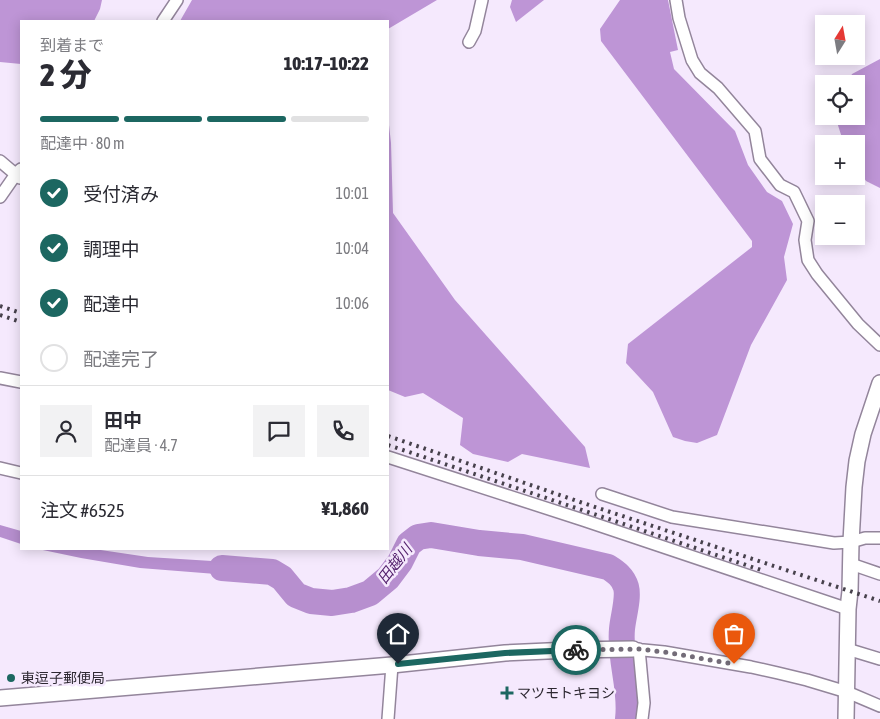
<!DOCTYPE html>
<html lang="ja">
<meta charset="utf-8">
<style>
:root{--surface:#fff;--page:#f2f2f3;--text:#2b2b33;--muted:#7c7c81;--line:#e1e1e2;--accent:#1c6761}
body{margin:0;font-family:"Asap Condensed","Noto Sans JP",sans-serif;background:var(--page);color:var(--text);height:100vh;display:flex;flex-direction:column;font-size:19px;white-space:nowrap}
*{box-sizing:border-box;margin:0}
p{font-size:16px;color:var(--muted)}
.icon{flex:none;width:28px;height:28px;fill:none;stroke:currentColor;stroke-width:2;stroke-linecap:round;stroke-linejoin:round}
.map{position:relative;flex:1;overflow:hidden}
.sheet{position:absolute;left:20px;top:20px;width:369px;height:530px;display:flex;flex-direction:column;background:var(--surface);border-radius:0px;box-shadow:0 2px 12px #0003}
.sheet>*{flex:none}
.needle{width:32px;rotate:11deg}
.fabs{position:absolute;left:815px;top:15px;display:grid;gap:10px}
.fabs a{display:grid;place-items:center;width:50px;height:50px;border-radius:0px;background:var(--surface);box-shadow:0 2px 12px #0003;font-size:25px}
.pin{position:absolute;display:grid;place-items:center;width:42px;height:42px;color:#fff;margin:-51px -21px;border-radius:50% 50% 50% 0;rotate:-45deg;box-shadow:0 0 5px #0007}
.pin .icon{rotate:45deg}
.courier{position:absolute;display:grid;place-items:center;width:50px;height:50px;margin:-25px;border:4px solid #1c6761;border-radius:50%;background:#fff;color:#222;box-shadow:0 1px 6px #0007}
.overview em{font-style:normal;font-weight:800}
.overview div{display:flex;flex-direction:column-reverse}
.overview{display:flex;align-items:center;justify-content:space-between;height:85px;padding:0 20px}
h1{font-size:32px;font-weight:800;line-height:38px}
.bar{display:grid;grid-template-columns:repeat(4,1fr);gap:8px 5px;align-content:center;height:60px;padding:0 20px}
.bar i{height:6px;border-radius:4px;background:var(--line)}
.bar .current{background:var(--accent)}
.bar p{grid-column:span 4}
.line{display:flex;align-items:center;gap:12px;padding:0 20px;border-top:1px solid var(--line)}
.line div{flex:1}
.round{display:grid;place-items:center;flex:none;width:52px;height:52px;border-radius:0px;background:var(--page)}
ol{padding:0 20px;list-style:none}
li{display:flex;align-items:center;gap:15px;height:55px}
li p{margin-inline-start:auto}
li .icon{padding:5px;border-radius:50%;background:var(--accent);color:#fff;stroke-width:4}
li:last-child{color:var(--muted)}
li i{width:28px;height:28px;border:2px solid var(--line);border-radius:50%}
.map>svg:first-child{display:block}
</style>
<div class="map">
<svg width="880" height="719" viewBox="0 0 880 719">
<rect width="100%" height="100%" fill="#f5e9fd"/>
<path fill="#be95d6" d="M0 0H102L100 9 94 21H21V64L0 62Z
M192 0H437L388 29V21H180Z
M512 0H544L516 22 510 7Z
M620 0H668L678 50 670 52 674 69 735 131 748 165 767 192 782 201 793 224 784 257 787 280 751 345 717 435 697 443 685 441 673 437 653 392 626 363 628 344 752 247V241L601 41 600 29Z
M880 59V188L866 181 856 166V144H844L835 116H856V84H847L852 74Z
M388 116 391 143 393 213 455 300 585 447 590 468 522 454 508 462 473 454 460 445 463 418 423 393 405 397 388 390Z"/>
<path fill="#b78fcf" d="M0 525 21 531V544L0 537Z
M38 549H94L148 557 258 564 254 577 140 568 81 558Z"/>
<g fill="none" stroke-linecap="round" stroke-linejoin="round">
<path stroke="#b78fcf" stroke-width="26" d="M222 568 272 572 282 578 296 595 311 601 332 603 351 600 370 593 388 578 400 562 409 544 418 537 431 535 479 543 522 547 608 567C616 572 623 577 626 587 629 598 623 617 622 629 619 659 632 689 628 719"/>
<defs>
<path id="minor" d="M676 0 679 18 692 60 700 73 718 88 755 131 760 159 780 185 794 192 808 221 805 240 808 260 817 274 858 324 880 345
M163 21 177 0
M469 42 475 31 482 0
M0 161 20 178
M0 197 16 174 21 169
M0 378 21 382
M388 457 583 520 848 609
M0 468 21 473
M602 494 672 517 834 543 851 542 865 538H880
M851 564 880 574
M633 649 664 652 751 667 778 673 807 680 847 692 880 706
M639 649 644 703 642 719
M847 649 880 659
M388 719 392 665"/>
<path id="tertiary" d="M0 698 392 665 505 653 570 650 633 649
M846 719 848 609 850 591 851 542 854 487 857 461 863 434 880 383"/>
</defs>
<use href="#minor" stroke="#93859b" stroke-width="14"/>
<use href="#tertiary" stroke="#93859b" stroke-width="18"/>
<use href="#minor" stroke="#fff" stroke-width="11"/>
<use href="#tertiary" stroke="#fff" stroke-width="15"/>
<path stroke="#47414c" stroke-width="4" stroke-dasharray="2.5 5" stroke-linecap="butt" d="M0 306 21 313
M0 315 21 322
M388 436 580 502 880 601
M388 445 761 570"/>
</g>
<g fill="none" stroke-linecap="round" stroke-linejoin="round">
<path stroke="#736c78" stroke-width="5" stroke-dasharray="0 9" d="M576 650 639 649 664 652 734 664"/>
<path stroke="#1c6761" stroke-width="6" d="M398 664 505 653 576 650"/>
</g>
<g fill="#1c6761" stroke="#f5e9fd" stroke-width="2">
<circle cx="11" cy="678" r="5"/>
<path d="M504.5 685.5h5v5h5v5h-5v5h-5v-5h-5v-5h5z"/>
</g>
<g text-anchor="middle" stroke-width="5" stroke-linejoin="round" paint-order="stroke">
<g font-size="14" fill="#2d2831" stroke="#f5e9fd" text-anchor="start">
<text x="21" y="683">東逗子郵便局</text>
<text x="517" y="698">マツモトキヨシ</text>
</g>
<g font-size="15" font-style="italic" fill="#521f6b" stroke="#f5e9fd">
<text transform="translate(395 564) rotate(-52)" y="5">田越川</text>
</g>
</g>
</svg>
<div class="fabs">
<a><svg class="needle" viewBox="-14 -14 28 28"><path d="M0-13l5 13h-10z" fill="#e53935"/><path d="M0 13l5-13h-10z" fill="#7c7c81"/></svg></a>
<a><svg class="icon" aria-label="locate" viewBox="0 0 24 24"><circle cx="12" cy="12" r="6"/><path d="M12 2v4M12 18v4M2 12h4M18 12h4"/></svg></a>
<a>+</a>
<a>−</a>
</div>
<div class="pin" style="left:734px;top:664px;background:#ea580c"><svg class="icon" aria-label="bag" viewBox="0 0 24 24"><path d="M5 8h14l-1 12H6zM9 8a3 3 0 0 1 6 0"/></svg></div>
<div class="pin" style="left:398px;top:664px;background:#1f2937"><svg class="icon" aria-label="home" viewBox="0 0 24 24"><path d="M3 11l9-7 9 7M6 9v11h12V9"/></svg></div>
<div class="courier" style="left:576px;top:650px"><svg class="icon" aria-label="bike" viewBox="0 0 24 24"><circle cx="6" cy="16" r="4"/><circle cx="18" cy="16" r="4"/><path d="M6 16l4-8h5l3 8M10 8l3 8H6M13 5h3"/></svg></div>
<section class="sheet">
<div class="overview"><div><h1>2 分</h1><p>到着まで</p></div><em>10:17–10:22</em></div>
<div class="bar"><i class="current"></i><i class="current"></i><i class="current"></i><i></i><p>配達中 · 80 m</p></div>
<ol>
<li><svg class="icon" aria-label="check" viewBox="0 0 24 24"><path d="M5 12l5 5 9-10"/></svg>受付済み<p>10:01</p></li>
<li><svg class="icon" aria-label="check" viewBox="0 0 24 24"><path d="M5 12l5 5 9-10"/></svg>調理中<p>10:04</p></li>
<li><svg class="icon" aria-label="check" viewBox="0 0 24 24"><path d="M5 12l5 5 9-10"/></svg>配達中<p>10:06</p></li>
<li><i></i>配達完了</li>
</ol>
<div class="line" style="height:90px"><a class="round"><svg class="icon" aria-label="person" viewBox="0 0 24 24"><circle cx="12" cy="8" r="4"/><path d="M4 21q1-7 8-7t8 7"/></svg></a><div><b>田中</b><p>配達員 · 4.7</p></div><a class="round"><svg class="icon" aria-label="chat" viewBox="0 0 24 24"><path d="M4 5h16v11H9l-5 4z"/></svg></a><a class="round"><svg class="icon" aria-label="phone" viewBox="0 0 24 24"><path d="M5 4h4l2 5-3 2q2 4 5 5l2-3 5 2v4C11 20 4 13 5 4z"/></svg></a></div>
<div class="line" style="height:65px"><div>注文 #6525</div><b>¥1,860</b></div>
</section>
</div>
